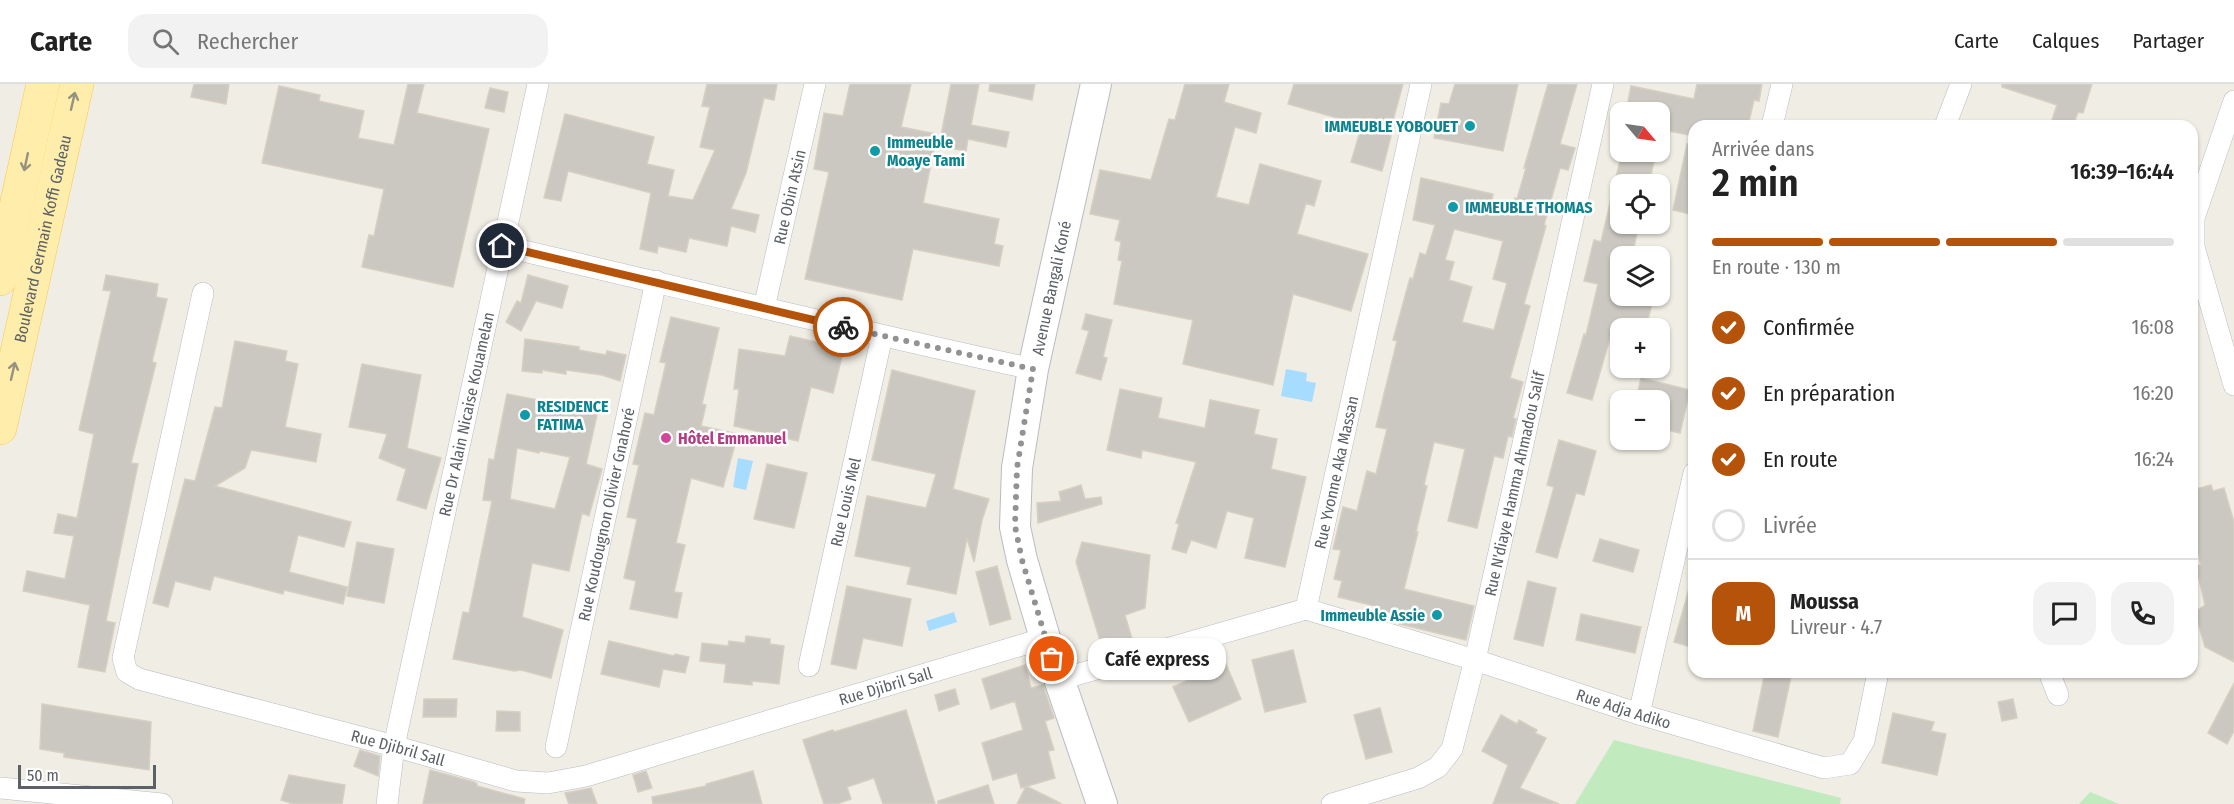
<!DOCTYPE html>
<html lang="fr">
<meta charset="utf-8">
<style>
:root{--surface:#fff;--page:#f2f2f2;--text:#222;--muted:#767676;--line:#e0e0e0;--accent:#b45309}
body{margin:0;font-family:"Fira Sans Condensed",sans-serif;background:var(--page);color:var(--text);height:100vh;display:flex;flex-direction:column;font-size:22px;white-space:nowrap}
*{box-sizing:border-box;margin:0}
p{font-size:20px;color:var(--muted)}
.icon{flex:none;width:33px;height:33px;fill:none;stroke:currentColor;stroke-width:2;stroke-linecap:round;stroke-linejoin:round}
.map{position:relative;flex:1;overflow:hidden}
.sheet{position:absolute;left:1688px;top:36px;width:510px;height:558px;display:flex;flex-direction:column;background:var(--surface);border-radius:18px;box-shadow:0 2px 4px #0004}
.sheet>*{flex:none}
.needle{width:39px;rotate:119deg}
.fabs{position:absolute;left:1610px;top:18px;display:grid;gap:12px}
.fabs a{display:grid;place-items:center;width:60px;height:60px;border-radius:12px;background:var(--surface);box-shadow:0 2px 4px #0004;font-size:30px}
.scale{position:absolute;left:18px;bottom:15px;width:138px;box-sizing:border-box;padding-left:6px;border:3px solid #5c6167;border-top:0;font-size:16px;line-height:21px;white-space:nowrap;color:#5c6167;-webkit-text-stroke:4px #fff;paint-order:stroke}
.pin{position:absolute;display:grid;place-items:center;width:51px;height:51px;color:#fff;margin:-26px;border:3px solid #fff;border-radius:50%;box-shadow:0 2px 6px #0007}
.courier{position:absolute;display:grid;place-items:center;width:60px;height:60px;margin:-30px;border:4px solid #b45309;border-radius:50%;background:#fff;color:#222;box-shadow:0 2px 8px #0007}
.bubble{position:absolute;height:42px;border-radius:18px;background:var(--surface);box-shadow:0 2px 4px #0004;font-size:20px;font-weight:600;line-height:42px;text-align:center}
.head em{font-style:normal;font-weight:600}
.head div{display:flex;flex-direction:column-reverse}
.head{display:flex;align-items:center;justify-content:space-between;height:102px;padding:0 24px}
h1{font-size:39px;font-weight:600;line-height:45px}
.bar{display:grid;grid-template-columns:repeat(4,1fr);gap:9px 6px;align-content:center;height:72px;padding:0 24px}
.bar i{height:8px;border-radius:4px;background:var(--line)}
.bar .selected{background:var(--accent)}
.bar p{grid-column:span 4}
.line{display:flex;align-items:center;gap:15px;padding:0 24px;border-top:2px solid var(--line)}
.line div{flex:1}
.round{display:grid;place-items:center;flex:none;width:63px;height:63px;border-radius:18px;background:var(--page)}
ol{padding:0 24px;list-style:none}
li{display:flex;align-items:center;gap:18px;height:66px}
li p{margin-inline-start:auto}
li .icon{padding:6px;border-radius:50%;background:var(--accent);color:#fff;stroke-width:4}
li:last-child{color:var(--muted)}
li i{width:33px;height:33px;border:3px solid var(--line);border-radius:50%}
header{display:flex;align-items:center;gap:36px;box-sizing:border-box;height:84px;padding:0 30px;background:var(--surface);border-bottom:2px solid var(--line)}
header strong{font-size:28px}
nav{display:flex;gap:33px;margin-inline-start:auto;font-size:21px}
.search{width:420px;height:54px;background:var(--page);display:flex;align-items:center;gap:15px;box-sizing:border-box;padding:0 21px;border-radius:18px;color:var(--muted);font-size:22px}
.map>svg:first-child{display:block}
</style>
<header>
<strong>Carte</strong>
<div class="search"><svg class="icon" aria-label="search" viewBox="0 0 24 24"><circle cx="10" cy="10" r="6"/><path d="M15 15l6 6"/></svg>Rechercher</div>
<nav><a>Carte</a><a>Calques</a><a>Partager</a></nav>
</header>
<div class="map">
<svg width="2234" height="720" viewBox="0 0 2234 720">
<rect width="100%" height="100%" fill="#f0ede4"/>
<path fill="#c1eabf" d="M1614 656 1841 714 1840 720H1575Z
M2090 708 2119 720H2079Z"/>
<path fill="#a6dcff" d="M1286 285 1307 289 1306 297 1316 299 1312 318 1281 312Z
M738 374 753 377 746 406 733 403Z
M954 528 957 538 929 547 926 537Z"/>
<path fill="#cbc8c1" stroke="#d6cfc2" stroke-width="1.5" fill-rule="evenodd" d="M194 0H229L226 20 191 13Z
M408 0H424L417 29 489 45 453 203 362 183 369 151 374 152 384 105 262 79 279 2 320 11 319 17 364 27 358 54 394 61Z
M707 0H777L774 16 764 14 746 89 731 125 759 131 755 148 731 142 727 162 689 154 686 168 658 162 657 169 640 165 651 109 568 87 561 117 544 114 565 30 654 53 647 80 674 86 668 112 693 116 715 66 700 63 710 23 702 22Z
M850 0H911L901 43 937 50 923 119 999 135 994 160 1003 162 999 182 913 165 902 216 805 195 829 88 814 85 824 29 843 32Z
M951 0H979L971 41 1009 48 1006 63 968 55 966 67 939 62Z
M990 0H1035L1032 16 989 7Z
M1185 0H1229L1224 18 1261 29 1256 49 1235 43 1216 113 1249 121 1260 80 1321 97 1314 122 1306 119 1297 150 1368 170 1351 227 1293 210 1273 301 1183 280 1193 236 1114 220 1122 177 1118 176 1121 158 1115 156 1120 136 1090 130 1100 86 1151 96 1169 35 1175 36Z
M1294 0H1403L1389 51 1391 52 1382 87 1351 78 1362 41 1288 20Z
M1455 0H1518L1503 67 1434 54 1441 19 1449 20Z
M1548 0H1577L1560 60 1575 64 1568 86 1560 84 1544 141 1546 142 1524 220 1530 222 1510 294 1523 298 1513 334 1516 335 1512 353 1508 352 1503 374 1494 372 1477 444 1448 437 1465 365 1434 358 1424 401 1427 402 1416 448H1418L1404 505 1474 522 1466 556 1399 540 1400 531 1378 526 1379 523 1338 513 1342 497 1334 495 1341 466 1333 465 1343 423 1357 427 1367 387 1376 390 1387 345 1376 343 1397 257 1393 256 1410 194 1413 195 1420 169 1426 171 1435 141 1413 136 1421 94 1493 110 1491 119 1512 125 1515 114 1517 115 1526 84H1524ZM1454 145 1503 157 1493 195 1507 199 1494 246 1462 238 1472 203 1449 196 1454 178 1445 176Z
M1697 0H1762L1759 17 1754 16 1748 42H1694V52L1659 45V28H1626L1631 2 1694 15Z
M2002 0H2092L2083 29 2078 28 2073 42H2050L2057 21 2002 3Z
M490 4 508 8 504 28 485 24Z
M1687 60 1694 61V131L1673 126Z
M1622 68H1656L1649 100H1620V140H1639L1632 172H1620V212H1652L1651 216H1653L1646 243 1631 238 1629 244H1620V249L1612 247 1592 316 1567 309 1584 250 1586 251 1598 200 1584 197 1594 156 1601 158Z
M106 191 158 200 156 213 167 215 152 278 156 279 131 379 138 380 106 537 115 539 105 588 78 583 90 521 23 507 27 487 65 495 74 452 54 449 58 430 77 434 94 350 79 346 111 207 103 206Z
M528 191 568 202 562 224 536 217 521 247 506 238 517 217 521 219Z
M1086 230 1112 236 1103 273 1107 274 1101 296 1076 289 1089 247 1082 245Z
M671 233 719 244 702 320 706 321 701 342 738 350 723 403 691 394 676 459 685 461 674 508 682 509 677 534 630 525 636 497 624 494 637 435 627 433 639 381 633 380 645 329 654 331 666 279 660 278Z
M790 252 844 264 833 309 811 303 798 357 734 342 739 305H734L739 265 785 272Z
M525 255 579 263V266L606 271 607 267 626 271 620 297 602 291 566 286V290L542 286V289L522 287Z
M235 257 287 267 285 277 298 280 285 343 321 350 316 378 251 366 245 384 215 402 351 438 344 463 298 451 289 488 347 503 343 520 284 506 283 510 214 492 210 506 175 497 168 523 153 519 185 395 195 397 215 323 222 324Z
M362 280 421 291 407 364 441 374 426 425 397 416 406 385 379 374 387 350 349 343Z
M892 286 975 307 953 405 989 415 982 436 974 478 967 454 956 510 907 500 911 483 855 472 867 412 926 424 936 390 872 376Z
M1641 294 1690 306 1680 349 1659 344V316H1636Z
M1120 305 1162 314 1158 334 1205 344 1210 316 1259 326 1254 350 1277 355 1271 385 1306 393 1285 483 1245 474 1254 434 1227 427 1216 464 1191 456 1186 469 1172 465 1179 440 1176 439 1196 378 1142 366 1141 374 1107 366Z
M507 310 549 318 548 320 597 331 586 380 602 385 589 432 582 429 569 487 532 479 522 533 563 546 551 594 521 586 514 587 453 575 463 528 469 529 492 417 483 416 489 375 494 376ZM517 364 539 369 540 367 570 373 555 425 510 415Z
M1559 356 1596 367 1584 411 1576 409 1557 474 1536 468 1554 403 1547 401Z
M767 380 807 389 794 444 754 435Z
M1081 401 1085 415 1101 413 1102 420 1038 439 1037 419 1061 417 1059 408Z
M2211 401 2213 407 2224 404 2234 438V578L2205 563 2195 528 2205 521 2196 482 2201 481 2192 443V406Z
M1600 455 1639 466 1633 488 1593 477Z
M357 458 394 465 384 519 347 512Z
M1082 458 1150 471 1145 524 1125 531 1132 555 1102 563 1076 478Z
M997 482 1011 535 990 541 976 488Z
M1528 497 1556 504 1543 562 1514 555Z
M847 502 911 515 902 562 863 554 856 585 831 580Z
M1689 505 1694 506V564L1674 558Z
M1581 530 1641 543 1635 569 1576 556Z
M746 552 770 555V560L784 562 779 600 752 597V601L724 598 726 580 700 577 702 559 728 562 729 557 745 559Z
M609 557 674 572 675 570 689 573 685 589 663 585 659 603 601 590Z
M1293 566 1306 618 1265 628 1252 576Z
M1226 580 1241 615 1189 638 1173 603Z
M1025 581 1031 604 1043 601 1054 634 1045 637 1054 666 1048 667 1055 694 1021 704 1017 689 993 696 982 659 1023 646 1015 617 991 625 982 595Z
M1765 588H1792L1778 653 1753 647Z
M2234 599V647L2227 660 2208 649Z
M955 605 959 620 939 627 935 611Z
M424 615H457L456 633H423Z
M2013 615 2017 634 2002 637 1998 618Z
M42 620 151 638 149 686 64 673V669L40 665Z
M1380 624 1392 668 1366 675 1354 631Z
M906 626 935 720H883L874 694 847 703 851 715 837 720H824L803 656 833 646 834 648Z
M497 627 520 628V647H496Z
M1893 629 1934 638 1931 647 1946 650 1937 691 1882 679Z
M1501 631 1517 640 1519 636 1537 646 1535 649 1546 654 1520 704 1559 720H1493L1508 681 1482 667Z
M360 666 380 672 378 692 354 682Z
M430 686 474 698 477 700V702L525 715 524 720H423Z
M646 687 652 704 638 708 633 691Z
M753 687 762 720H653L652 713 706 702V700Z
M289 691 345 701 342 720H293L281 716Z
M988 701 994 720H938V717Z
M1026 702 1062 720H1017Z
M591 704 597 720H569L565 709Z"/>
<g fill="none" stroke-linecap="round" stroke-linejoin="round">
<defs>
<g id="street">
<path d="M2234 17 2194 134V163L2234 301"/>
<path d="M1772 42 1782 0"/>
<path d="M1945 42 1961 0"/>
<path d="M502 162C679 203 855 247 1033 285"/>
<path id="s1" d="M203 209 123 574 127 588 139 595 394 662 516 697 548 699 586 692 1045 554"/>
<path id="s2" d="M764 224 815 0"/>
<path id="s3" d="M1306 525 1475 576 1639 630 1824 684 1850 680 1864 657 1878 588"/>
<path id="s4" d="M809 582 882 252"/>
<path d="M2049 588 2058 611"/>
<path id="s5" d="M1058 596 1306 525 1421 0"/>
<path d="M1639 630 1694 389"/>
<path id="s6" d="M556 663 656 197"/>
<path d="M0 704 162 720"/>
<path id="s7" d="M387 720 394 662 538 0"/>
<path id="s8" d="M1332 720 1418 694 1438 683 1452 665 1475 576 1603 0"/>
</g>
<path id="secondary" d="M1096 0 1033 285 1017 384 1015 443 1022 476 1045 554 1102 720"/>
<g id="primary">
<path d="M0 195 43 0"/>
<path id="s9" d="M0 344 77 0"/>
</g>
</defs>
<use href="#street" stroke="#b7bbc0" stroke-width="22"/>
<use href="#secondary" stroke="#b8bcc2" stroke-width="32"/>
<use href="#primary" stroke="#ffc64f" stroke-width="34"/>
<use href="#street" stroke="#fff" stroke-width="21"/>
<use href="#secondary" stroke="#fff" stroke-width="30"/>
<use href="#primary" stroke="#ffeeab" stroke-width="33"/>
</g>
<defs><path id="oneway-shaft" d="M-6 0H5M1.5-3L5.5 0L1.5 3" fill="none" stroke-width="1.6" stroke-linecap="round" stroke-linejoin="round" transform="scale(1.5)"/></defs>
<g stroke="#95927f">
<use href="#oneway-shaft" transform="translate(73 17) rotate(-77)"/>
<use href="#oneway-shaft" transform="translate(26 78) rotate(102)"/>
<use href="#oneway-shaft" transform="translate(13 287) rotate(-77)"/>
</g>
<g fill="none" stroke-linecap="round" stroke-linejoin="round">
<path stroke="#909293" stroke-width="6" stroke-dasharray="0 10.8" d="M843 243 1033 285 1017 384 1015 442 1022 476 1052 575"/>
<path stroke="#b45309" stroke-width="8" d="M502 162 843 243"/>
</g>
<g fill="#0f9aa8" stroke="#fff" stroke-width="2">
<circle cx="1470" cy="42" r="6"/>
<circle cx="875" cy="67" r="6"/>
<circle cx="1453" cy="123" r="6"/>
<circle cx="525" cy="331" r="6"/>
<circle cx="1437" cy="531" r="6"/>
</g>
<circle fill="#d1479c" stroke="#fff" stroke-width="2" cx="666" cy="354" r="6"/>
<g text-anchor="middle" stroke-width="5" stroke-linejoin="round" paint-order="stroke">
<g font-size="16" font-weight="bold" fill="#0d838f" stroke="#fff" text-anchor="start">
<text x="1458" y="48" text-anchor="end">IMMEUBLE YOBOUET</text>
<text x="887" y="64">Immeuble<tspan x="887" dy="18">Moaye Tami</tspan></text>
<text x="1465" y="129">IMMEUBLE THOMAS</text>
<text x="537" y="328">RESIDENCE<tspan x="537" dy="18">FATIMA</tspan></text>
<text x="1425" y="537" text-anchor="end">Immeuble Assie</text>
</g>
<g font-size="16" fill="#5c6167" stroke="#fff">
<text dy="6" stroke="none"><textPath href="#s2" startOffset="114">Rue Obin Atsin</textPath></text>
<text dy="6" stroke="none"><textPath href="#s9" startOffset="194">Boulevard Germain Koffi Gadeau</textPath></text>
<text transform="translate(1051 204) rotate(-78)" y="6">Avenue Bangali Koné</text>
<text dy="6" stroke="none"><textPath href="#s7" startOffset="398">Rue Dr Alain Nicaise Kouamelan</textPath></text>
<text dy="6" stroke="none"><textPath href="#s5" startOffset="398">Rue Yvonne Aka Massan</textPath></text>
<text dy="6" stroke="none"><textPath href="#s8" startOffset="408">Rue N'diaye Hamma Ahmadou Salif</textPath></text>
<text dy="6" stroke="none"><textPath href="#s4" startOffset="168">Rue Louis Mel</textPath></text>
<text dy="6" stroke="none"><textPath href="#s6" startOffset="238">Rue Koudougnon Olivier Gnahoré</textPath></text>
<text dy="6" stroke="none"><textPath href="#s1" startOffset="1176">Rue Djibril Sall</textPath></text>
<text dy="6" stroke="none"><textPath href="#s3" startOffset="333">Rue Adja Adiko</textPath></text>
<text dy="6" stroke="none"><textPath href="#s1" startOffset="670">Rue Djibril Sall</textPath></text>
</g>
<g font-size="16" font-weight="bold" fill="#b23c85" stroke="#fff" text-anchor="start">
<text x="678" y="360">Hôtel Emmanuel</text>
</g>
</g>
</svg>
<div class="fabs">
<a><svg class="needle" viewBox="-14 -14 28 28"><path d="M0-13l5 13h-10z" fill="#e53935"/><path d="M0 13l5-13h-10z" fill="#767676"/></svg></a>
<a><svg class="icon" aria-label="locate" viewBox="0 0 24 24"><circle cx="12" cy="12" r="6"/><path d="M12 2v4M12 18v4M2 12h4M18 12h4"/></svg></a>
<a><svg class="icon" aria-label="layers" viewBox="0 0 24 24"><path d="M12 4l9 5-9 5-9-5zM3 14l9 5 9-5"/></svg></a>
<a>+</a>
<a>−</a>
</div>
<div class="scale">50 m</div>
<div class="pin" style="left:1052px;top:575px;background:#ea580c"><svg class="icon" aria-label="bag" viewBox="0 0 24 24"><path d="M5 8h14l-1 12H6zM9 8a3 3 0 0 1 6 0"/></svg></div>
<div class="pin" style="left:502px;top:162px;background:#1f2937"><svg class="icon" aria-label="home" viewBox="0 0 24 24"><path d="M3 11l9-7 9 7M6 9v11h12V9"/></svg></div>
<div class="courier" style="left:843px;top:243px"><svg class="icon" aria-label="bike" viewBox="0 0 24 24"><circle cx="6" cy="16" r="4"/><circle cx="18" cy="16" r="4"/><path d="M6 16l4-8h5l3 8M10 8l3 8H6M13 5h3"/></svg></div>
<div class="bubble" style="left:1088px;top:554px;width:138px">Café express</div>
<section class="sheet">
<div class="head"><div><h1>2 min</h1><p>Arrivée dans</p></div><em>16:39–16:44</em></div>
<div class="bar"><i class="selected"></i><i class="selected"></i><i class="selected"></i><i></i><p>En route · 130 m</p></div>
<ol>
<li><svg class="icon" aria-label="check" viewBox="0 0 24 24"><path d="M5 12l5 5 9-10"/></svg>Confirmée<p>16:08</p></li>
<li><svg class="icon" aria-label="check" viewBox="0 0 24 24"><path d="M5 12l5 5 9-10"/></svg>En préparation<p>16:20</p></li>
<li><svg class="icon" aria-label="check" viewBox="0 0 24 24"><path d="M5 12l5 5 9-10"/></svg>En route<p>16:24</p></li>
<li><i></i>Livrée</li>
</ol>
<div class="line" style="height:108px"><b class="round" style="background:var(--accent);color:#fff">M</b><div><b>Moussa</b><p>Livreur · 4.7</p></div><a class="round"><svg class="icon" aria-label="chat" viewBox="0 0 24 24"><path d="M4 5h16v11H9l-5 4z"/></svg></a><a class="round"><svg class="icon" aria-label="phone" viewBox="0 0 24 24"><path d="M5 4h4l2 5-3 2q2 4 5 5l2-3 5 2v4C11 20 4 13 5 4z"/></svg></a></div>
</section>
</div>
